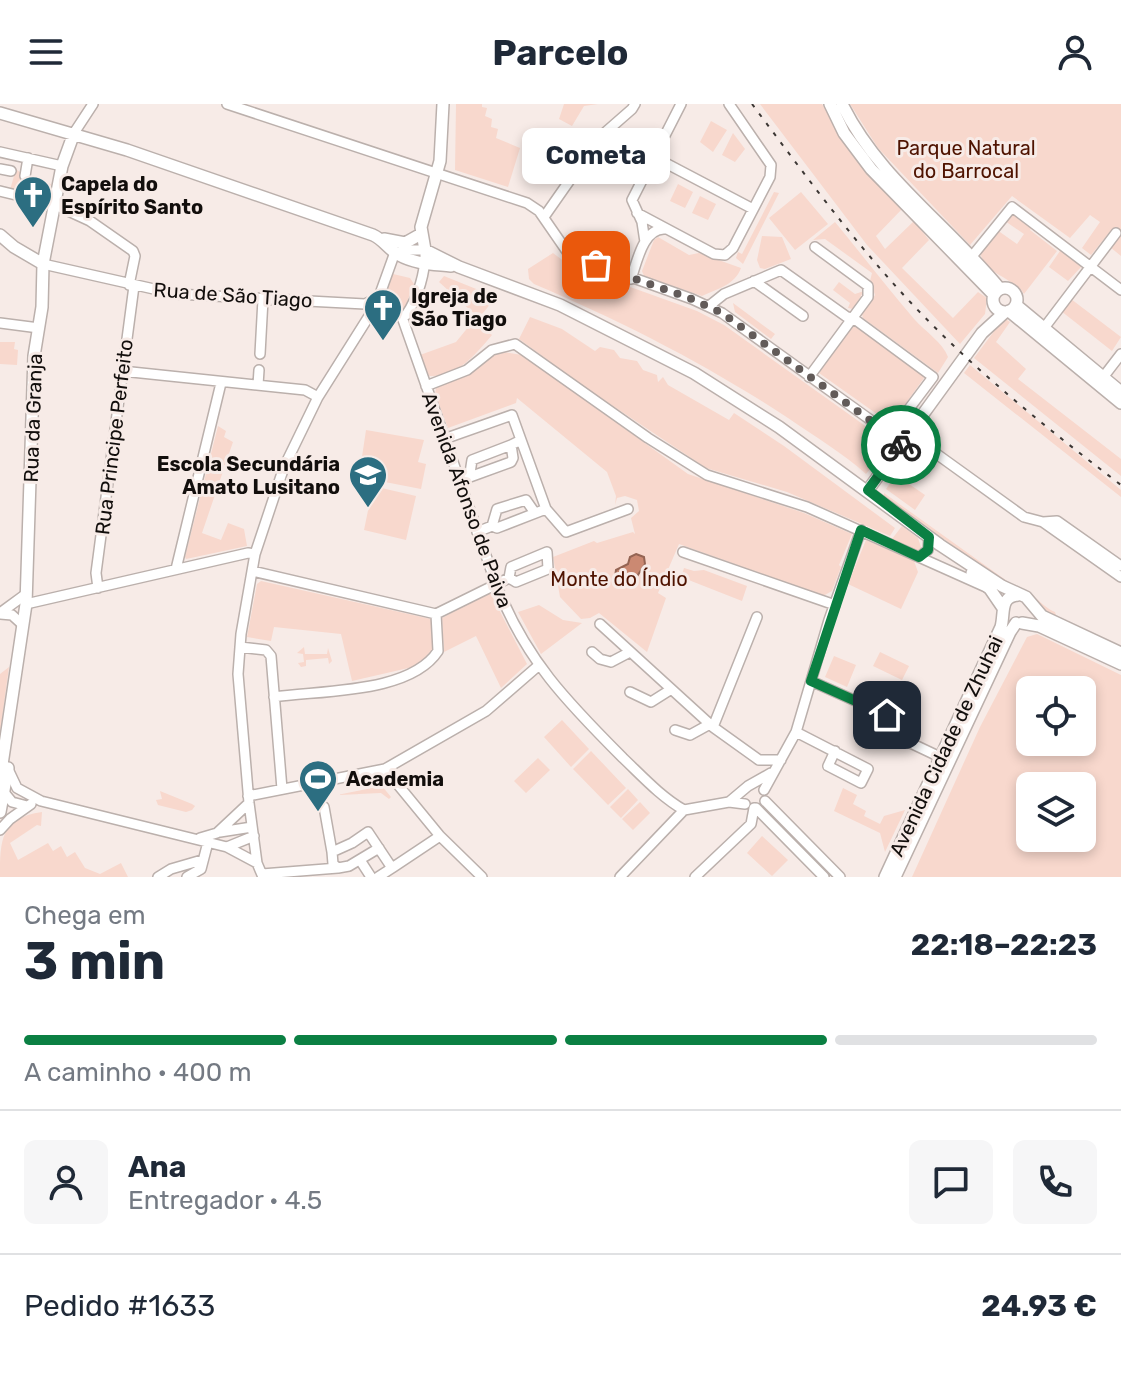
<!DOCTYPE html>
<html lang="pt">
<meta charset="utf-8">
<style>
:root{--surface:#fff;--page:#f6f6f7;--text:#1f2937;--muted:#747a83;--line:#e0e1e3;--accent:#0b8043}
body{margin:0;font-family:Rubik,sans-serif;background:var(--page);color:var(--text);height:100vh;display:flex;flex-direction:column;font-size:30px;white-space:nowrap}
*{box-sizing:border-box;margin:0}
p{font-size:26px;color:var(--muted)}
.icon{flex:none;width:44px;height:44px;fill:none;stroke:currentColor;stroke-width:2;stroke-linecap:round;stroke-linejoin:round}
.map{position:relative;height:773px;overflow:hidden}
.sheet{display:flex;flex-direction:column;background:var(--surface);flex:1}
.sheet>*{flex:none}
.fabs{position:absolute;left:1016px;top:572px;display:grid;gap:16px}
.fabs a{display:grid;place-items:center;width:80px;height:80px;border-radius:12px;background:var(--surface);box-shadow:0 4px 12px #0003;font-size:40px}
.pin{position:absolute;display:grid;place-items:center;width:68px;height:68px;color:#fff;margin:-34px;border-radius:16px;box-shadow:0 4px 12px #0006}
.courier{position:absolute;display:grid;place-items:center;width:80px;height:80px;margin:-40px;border:6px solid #0b8043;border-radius:50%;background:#fff;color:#222;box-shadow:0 2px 10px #0007}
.bubble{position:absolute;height:56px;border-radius:12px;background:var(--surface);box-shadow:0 4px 12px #0003;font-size:26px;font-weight:700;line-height:56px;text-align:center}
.headline em{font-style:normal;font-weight:700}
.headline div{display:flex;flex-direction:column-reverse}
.headline{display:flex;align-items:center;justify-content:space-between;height:136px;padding:0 24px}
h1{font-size:52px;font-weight:700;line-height:60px}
.bar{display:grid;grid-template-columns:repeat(4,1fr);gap:12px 8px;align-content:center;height:96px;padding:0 24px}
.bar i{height:10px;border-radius:6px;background:var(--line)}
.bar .selected{background:var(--accent)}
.bar p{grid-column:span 4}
.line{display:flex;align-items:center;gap:20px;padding:0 24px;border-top:2px solid var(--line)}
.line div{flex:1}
.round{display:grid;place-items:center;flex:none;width:84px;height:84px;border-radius:12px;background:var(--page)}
header{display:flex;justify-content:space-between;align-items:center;height:104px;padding:0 24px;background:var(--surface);font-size:36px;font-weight:700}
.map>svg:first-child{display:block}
</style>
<header><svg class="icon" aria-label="menu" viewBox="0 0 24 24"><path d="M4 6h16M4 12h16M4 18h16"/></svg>Parcelo<svg class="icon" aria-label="person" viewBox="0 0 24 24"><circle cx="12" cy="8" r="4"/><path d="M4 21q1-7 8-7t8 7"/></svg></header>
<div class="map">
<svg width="1121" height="773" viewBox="0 0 1121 773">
<rect width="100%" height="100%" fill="#f7ebe7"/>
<path fill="#f8d8cd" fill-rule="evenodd" d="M456 0H482V3L487 4 485 12 492 15 491 23 498 25 496 34 520 44 508 83 455 66Z
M564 0H598L584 2 572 22 559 15Z
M760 0H822L858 57 903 104 876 132 885 145 914 117 929 136 902 164 953 214 978 188 987 194 985 210 960 240 867 141Z
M850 0H1121V152L1110 143 1120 130 1113 124 1091 151 1082 144 1100 118 1090 111 1070 134 1012 92 970 141 878 44Z
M711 17 727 26 713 48 700 38Z
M733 29 745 45 735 58 722 51Z
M16 65 31 77 32 75 51 80 47 94 10 86Z
M678 80 693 88 685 104 670 97Z
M774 88 779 89 743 160 736 154 738 148 742 150Z
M801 88 828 120 795 146 769 114Z
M700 92 716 100 708 116 692 109Z
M1012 108 1033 121 1030 126 1057 147 1024 190C1013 173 985 171 980 148L997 126 1017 140 1024 130 1005 117Z
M835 118C862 151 887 183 915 216 925 227 943 239 948 253L938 269 863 214 862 210 875 191 870 177 872 169 825 135 813 136Z
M762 132 782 133 791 155 765 165 760 164 757 156Z
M658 133 689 151 699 149 741 164C735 181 717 185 702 192L644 172 642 167 654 136Z
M1062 144 1082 162 1068 177 1049 163Z
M553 149 569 161 697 207 724 221 885 336 888 344 866 370C844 350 814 332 788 314 704 259 625 219 534 180L529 175 528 165Z
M393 170 410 174 414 180 405 203 395 209 387 205 382 194 389 172Z
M444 172 496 193 479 214 439 178Z
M839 178 855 190 864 187 853 205 848 204 850 199 833 186Z
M1071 195 1121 233 1112 247 1061 207Z
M733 199 775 230 771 235 735 208Z
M530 213 562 225 595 247 600 243 614 246 620 254 637 257 643 266 657 271 658 278 663 273 668 281 729 316 734 309 784 342 895 424 890 432 787 388 706 364 586 284 519 235Z
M1004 214 1010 218 996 238 1026 265 1018 275 1121 355V372L974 254Z
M474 216 492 231C476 250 457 274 429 272L420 251 456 238Z
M853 222H857L922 269 924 274 891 320 819 269Z
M0 238H15L14 245 18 246 17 261 0 260Z
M503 248 522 251 688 370 804 409 852 430 839 461 841 463 832 487 823 492 679 440 658 489 666 494 647 548 599 509 590 514 581 515 560 493 553 453 594 437 597 439 633 428 635 430 631 414 639 407 637 396 625 392 617 394 615 401 616 392 607 368 517 294 516 299 448 324 435 290 436 284 472 268 494 251Z
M970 261 1121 386V393L964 269Z
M218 322 226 327 224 333 233 338 202 429 221 436 228 419 244 425 247 442 186 455 185 453Z
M366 326 424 336 418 358 426 360 421 385 359 373Z
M896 371 925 391 915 406 886 385Z
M373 382 416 392 406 436 364 426Z
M884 389 1014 482C1032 485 1039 501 1055 508L1057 514 1042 506 884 392Z
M902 422 918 434 922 446 917 447 892 435Z
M866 436 914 457 918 468 901 505 848 480Z
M684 464 694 467 704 466 747 482 742 497 681 473Z
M261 477 431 515 433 545 417 562 352 577 341 530 274 523 271 537 247 533 257 480Z
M490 488 527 560 501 584 476 532 444 548 442 514Z
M539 501 563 516 582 519 541 550 518 508Z
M1037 530 1121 571V773H912L980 623 1027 533ZM1030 586H1082V638H1030ZM1030 682H1082V734H1030Z
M304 543 305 550H327L328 544 332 557 329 560 328 554 306 556V562L301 563 298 559 304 558 303 550 297 549Z
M880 548 909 562 902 576 873 562Z
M834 552 856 561 847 583 825 573Z
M9 563 0 629V570Z
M562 616 589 645 571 663 544 633Z
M591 647 626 684 608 701 573 665Z
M538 654 550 666 526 689 514 677Z
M382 682 391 693 389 695 381 689 337 691Z
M843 684 857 691 853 700 866 707 864 712 880 720 884 712 905 706 885 748 880 729 834 707Z
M628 685 638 696 621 714 610 703Z
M160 687 192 700 195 702 192 706 186 708 158 701 156 696 162 695Z
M640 698 650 709 633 726 622 715Z
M42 708 41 722 37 721 10 739 18 756 48 739 53 747 61 742 67 753 75 748 85 764 100 770 121 759 128 773H0C0 737 0 714 42 708Z
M762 732 788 756 772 772 747 749Z"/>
<path fill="#cb8972" stroke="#946453" stroke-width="2" d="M636 450 644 453 645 460 634 477 625 481 619 479 615 473 616 466 628 460 630 453Z"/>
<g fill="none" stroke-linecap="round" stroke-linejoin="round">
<defs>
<path id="minor" d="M227 0 527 99 539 107 568 149 575 153 692 195 722 209 890 330 908 332 920 338 1024 413 1043 418 1121 473
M74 29 93 0
M0 48 62 62
M654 53 753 105
M0 65 11 67
M25 72 28 54
M0 87 53 100 90 117 133 147 135 152 129 181
M637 109 714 150 725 151 733 144 770 73 771 61 729 0
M544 113 600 33 632 5 635 0
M645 138 642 118 632 96 681 0
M969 156 1012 103 1121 186
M43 160 176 190 365 200 377 194
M631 175C637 158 643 125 664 125
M754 177 803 212
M709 202 724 190 781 166 847 213 853 214 933 273 890 330
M402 213 496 480C525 555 567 598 623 654 642 672 661 693 684 706
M0 219 39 224
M1041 228 1116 129
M260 250 263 195
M122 267 305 286 318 293
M809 273 868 193V182L815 143
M1101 276 1121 250
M258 281 259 266
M426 282 467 266 492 246 515 240 648 334 707 371 807 403 988 484
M444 335 512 311 546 405 566 428 628 405
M467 374 511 358 513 354 511 341 521 336
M464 375 470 369 472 356 511 341
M1043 418 1057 417 1121 462
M492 422 497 405 526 396 535 409
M477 428 492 422 497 424 546 405
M683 448 835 501
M919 453 928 446 929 433
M176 465 221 279
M252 467 436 510 509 474 516 478 548 465 547 448 511 463 509 474
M98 484 96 469 134 182
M26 500 248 449 255 450
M0 509 26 490
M0 510 12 511 23 521
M600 520 713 623 759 656H781
M240 543 266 546 271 552 282 685
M592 548 600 555 611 558 630 548
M811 577 887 611 881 625 940 653
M630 588 651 598 670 586
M274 593C320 586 410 590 438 547L436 510
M713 623 757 513
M675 626 690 631 710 620
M796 628 868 665 861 679 828 662 835 647
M8 665 17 684 41 697 227 743 254 732
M385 665 440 732 482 773
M764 686 796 628 829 516 861 426
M3 687 12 698 27 702
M248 692 385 665 486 607 538 562
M765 697 840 773
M729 698 748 682 771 669
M324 703 332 748
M756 704 824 773
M684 706 729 698 745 700
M0 726 10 715 31 700
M220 728 252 723
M200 734 217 729 249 699
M227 743 257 759
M379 744 349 762 338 764 333 760 332 748 352 739 368 728 392 764 440 732
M360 756 371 773
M262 770 338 764
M158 773 171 765 202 756
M187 773 201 765 208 738
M263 773 257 759 249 699 238 570 241 530 255 450 284 363 318 293 376 201 394 151 403 146H425C426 167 418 194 406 211 396 215 382 211 376 201
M378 773 392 764
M620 773 684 706
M695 773 751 720 754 704"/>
<path id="major" d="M443 0 440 57 421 123 425 146 459 163 560 201 694 269 779 323 940 441 1002 482 1026 493 1042 512 1121 549
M830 0 844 29 871 65 994 191
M842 0C878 74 949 122 1000 185
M0 9 127 46 373 131C384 136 389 146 399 151 415 160 433 160 451 162
M0 131 14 143 43 160
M384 135 405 139 421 130
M993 196a12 12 0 1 1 24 0a12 12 0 1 1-24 0Z
M1016 201 1121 288
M1009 207 1121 299
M868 386 982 229 1005 208
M972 469 990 485 1003 504
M1022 519 1039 522 1121 560
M0 674 26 500 34 252 42 203 43 160 62 62 74 29
M0 708 8 664
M885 773 1001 523C1005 509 999 493 1018 491
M895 773 1010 528 1016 519"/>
</defs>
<use href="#minor" stroke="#bbb0ac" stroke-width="12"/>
<use href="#major" stroke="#bbb0ac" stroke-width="14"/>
<use href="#minor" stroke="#fff" stroke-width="9"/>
<use href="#major" stroke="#fff" stroke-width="11"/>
<path stroke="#3c3734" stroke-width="2" stroke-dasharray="4 8" stroke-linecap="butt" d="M752 0C797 60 842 122 892 178 960 255 1040 319 1121 381"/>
</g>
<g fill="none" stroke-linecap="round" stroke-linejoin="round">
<path stroke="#625b59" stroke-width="8" stroke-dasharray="0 14.4" d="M596 161 692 195 722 209 885 327 890 330 908 332 901 341"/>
<path stroke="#0b8043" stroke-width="10" d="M887 611 811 577 861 426 919 453 928 446 929 433 868 386 901 341"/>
</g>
<defs>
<symbol id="church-pin" viewBox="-11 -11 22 30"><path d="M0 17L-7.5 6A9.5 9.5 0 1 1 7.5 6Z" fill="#2c6e81" stroke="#f7ebe7"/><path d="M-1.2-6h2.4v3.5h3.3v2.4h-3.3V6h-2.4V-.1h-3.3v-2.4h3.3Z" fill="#fff"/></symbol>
<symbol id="school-pin" viewBox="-11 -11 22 30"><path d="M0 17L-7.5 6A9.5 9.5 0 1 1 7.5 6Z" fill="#2c6e81" stroke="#f7ebe7"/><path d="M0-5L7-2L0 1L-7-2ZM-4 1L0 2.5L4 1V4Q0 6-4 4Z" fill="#fff"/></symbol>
<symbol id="stadium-pin" viewBox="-11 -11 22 30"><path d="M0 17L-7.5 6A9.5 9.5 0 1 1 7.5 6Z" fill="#2c6e81" stroke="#f7ebe7"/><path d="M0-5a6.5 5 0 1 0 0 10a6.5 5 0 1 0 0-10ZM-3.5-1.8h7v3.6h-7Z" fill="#fff"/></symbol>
</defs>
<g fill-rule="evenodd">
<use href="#church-pin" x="11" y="69" width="44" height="60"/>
<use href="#church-pin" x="361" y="182" width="44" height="60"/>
<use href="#school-pin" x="346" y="349" width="44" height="60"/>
<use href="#stadium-pin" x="296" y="653" width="44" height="60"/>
</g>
<g text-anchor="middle" stroke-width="6" stroke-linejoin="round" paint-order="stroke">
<g font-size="20" fill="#4f1300" stroke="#f7ebe7">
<text x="966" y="51">Parque Natural<tspan x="966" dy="23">do Barrocal</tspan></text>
<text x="619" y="482">Monte do Índio</text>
</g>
<g font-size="20" font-weight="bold" fill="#120e0c" stroke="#f7ebe7" text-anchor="start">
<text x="61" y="87">Capela do<tspan x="61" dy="23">Espírito Santo</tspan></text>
<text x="411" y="199">Igreja de<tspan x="411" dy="23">São Tiago</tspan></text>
<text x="340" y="367" text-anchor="end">Escola Secundária<tspan x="340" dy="23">Amato Lusitano</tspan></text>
<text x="346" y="682">Academia</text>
</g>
<g font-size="20" fill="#120e0c" stroke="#f7ebe7">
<text transform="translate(233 191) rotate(4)" y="7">Rua de São Tiago</text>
<text transform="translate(33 314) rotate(-88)" y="7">Rua da Granja</text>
<text transform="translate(114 333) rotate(-83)" y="7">Rua Principe Perfeito</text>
<text transform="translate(467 396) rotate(70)" y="7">Avenida Afonso de Paiva</text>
<text transform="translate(946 642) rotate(-65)" y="7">Avenida Cidade de Zhuhai</text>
</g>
</g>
</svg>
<div class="fabs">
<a><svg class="icon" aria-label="locate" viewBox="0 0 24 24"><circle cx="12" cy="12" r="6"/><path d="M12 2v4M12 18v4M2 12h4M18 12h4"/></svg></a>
<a><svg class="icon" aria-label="layers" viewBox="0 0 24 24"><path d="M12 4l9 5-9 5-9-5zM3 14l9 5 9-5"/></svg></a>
</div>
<div class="pin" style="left:596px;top:161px;background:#ea580c"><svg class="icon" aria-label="bag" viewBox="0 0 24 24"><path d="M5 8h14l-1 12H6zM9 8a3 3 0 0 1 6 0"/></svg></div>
<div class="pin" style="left:887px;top:611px;background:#1f2937"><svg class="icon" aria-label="home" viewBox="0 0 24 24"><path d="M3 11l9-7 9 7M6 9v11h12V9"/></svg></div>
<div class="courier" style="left:901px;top:341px"><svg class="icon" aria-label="bike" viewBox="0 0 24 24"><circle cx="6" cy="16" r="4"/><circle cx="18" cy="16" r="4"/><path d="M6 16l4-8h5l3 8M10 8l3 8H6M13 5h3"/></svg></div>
<div class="bubble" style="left:522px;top:24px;width:148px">Cometa</div>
</div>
<section class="sheet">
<div class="headline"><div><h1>3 min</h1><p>Chega em</p></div><em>22:18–22:23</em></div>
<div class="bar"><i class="selected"></i><i class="selected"></i><i class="selected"></i><i></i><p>A caminho · 400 m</p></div>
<div class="line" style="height:144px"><a class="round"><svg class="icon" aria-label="person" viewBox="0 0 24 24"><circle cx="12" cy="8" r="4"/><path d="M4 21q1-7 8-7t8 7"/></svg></a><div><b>Ana</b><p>Entregador · 4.5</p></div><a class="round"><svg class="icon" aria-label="chat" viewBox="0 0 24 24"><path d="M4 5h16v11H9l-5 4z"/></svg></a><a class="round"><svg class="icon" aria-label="phone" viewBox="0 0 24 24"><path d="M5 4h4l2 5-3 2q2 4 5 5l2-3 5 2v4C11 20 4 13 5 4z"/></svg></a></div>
<div class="line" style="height:104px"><div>Pedido #1633</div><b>24.93 €</b></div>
</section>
